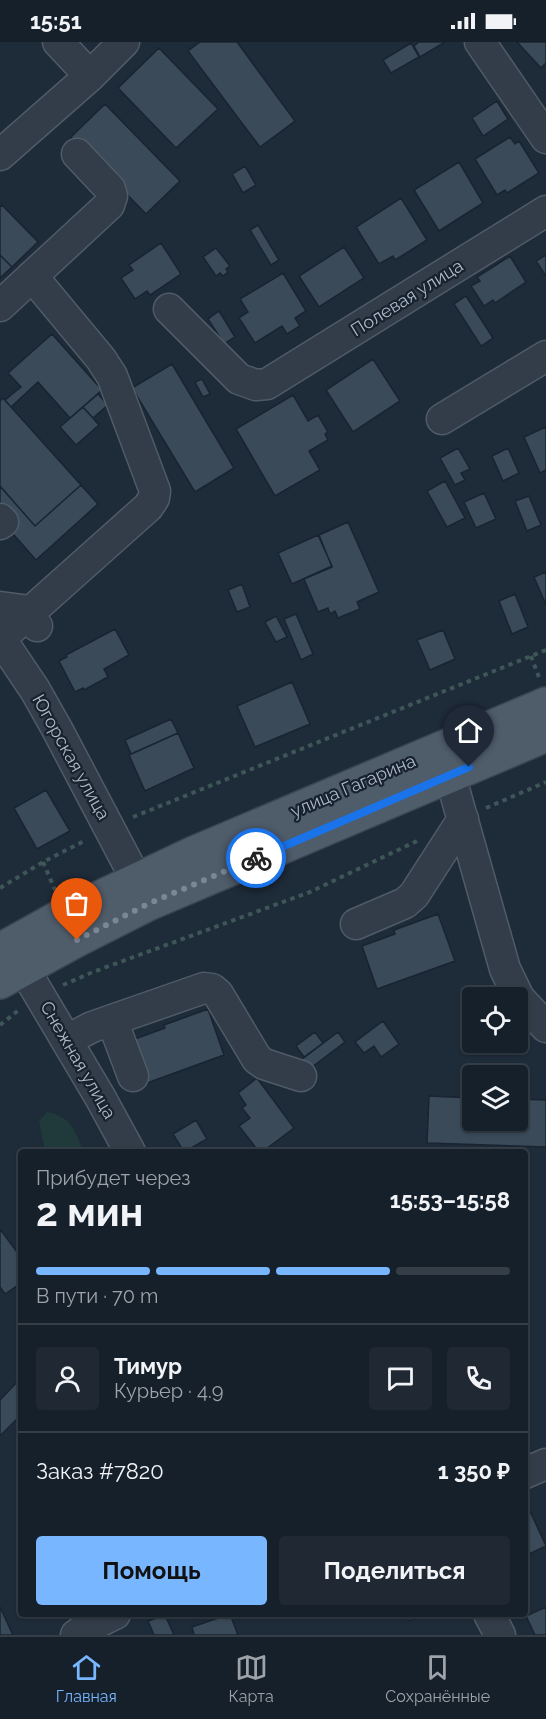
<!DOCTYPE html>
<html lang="ru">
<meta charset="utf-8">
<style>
:root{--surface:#16202b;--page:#1f2833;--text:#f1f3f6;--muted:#9ea3a9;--line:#353e47;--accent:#78b6ff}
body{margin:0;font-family:Raleway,sans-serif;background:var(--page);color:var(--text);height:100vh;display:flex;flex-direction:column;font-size:22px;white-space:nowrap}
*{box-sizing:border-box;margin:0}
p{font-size:20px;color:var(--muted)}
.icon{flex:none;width:33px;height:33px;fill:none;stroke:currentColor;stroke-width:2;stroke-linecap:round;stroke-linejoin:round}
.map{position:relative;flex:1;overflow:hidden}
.drawer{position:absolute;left:18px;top:1107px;width:510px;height:468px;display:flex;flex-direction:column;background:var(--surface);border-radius:6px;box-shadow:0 2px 4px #0004,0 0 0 2px var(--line)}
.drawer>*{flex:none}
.buttons{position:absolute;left:462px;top:945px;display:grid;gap:12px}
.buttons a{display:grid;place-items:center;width:66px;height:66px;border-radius:6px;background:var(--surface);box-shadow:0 2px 4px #0004,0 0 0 2px var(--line);font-size:30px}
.pin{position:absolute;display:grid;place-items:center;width:51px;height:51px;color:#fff;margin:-62px -26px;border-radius:50% 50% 50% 0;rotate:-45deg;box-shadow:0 0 6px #0007}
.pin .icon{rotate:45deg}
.courier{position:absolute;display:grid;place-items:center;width:60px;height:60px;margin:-30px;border:4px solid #1a73e8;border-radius:50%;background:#fff;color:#222;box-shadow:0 2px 8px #0007}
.overview em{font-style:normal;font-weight:700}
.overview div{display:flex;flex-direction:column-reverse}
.overview{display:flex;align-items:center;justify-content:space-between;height:102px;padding:0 18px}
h1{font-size:39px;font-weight:700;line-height:45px}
.bar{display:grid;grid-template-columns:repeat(4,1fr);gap:9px 6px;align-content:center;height:72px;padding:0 18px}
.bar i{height:8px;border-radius:4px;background:var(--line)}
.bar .on{background:var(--accent)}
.bar p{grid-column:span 4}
.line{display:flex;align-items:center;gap:15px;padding:0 18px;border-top:2px solid var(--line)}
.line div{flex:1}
.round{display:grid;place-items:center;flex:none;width:63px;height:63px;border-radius:6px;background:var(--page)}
.action{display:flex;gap:12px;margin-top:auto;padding:12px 18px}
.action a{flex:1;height:69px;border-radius:6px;background:var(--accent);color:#111;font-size:24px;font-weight:700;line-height:69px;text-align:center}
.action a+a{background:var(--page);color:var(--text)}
.status{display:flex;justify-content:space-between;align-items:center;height:42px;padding:0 30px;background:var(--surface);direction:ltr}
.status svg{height:16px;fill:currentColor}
.tab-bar{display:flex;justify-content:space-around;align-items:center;height:84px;border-top:2px solid var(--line);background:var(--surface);font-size:16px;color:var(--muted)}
.tab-bar a{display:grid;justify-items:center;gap:3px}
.tab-bar .on{color:var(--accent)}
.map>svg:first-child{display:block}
</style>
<div class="status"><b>15:51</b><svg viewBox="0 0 49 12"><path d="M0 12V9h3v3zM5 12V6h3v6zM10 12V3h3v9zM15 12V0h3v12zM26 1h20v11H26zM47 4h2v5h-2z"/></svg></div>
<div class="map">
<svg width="546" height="1593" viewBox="0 0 546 1593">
<rect width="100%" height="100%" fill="#1e2b39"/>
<path fill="#20393a" d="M47 1070C73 1075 74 1089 84 1110H45L39 1079Z"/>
<path fill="#3a4a59" stroke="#192430" stroke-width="1.5" d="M200 0H237L295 79 260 105 188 9Z
M419 0H445L420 15 414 4Z
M517 0H546V21L541 26Z
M411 1 419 15 391 31 383 18Z
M159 6 218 67 176 106 118 46Z
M497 59 508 77 483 94 472 76Z
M105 62 180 139 146 172 71 95Z
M510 95 515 102 519 99 539 131 507 151 505 148 497 153 475 117Z
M459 120 483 161 439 189 414 148Z
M245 124 256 143 243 151 232 132Z
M401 156 427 198 395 218 393 214 379 222 356 185Z
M2 163 38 200 12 225 0 213V165Z
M258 183 279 218 271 223 250 188Z
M161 201 181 232 150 253 147 249 135 257 121 236 133 228 129 223Z
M344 205 364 236 319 265 299 234Z
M216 206 230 224 226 227 228 230 223 234 220 231 216 234 203 215Z
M0 213 12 225 0 236Z
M546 213V234L536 219Z
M510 214 526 240 495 261 493 258 484 264 471 244 480 239 477 235Z
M283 231 306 269 295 276 300 284 287 292 282 284 255 301 239 276 248 270 240 257Z
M466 254 493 296 481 304 454 262Z
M219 269 235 295 224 302 208 277Z
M52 292 102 348 70 376 38 340 11 365 5 358 21 345 8 331Z
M373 317 400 359 353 390 326 348Z
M172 322 234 426 195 450 132 346Z
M202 337 210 352 203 355 195 340Z
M98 352 108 363 93 376 83 365Z
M293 353 308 379 318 373 328 390 325 392 328 398 309 409 320 428 275 454 236 387Z
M3 356 81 443 35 484 0 444V359Z
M83 365 99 383 76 403 60 385Z
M546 385V428L540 431 524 395Z
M458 406 470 427 461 431 465 438 455 443 440 416Z
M508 406 519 431 503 439 492 414Z
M445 439 465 476 447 485 427 449Z
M81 443 98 462 36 518 0 477V444L35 484Z
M484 451 496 477 476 486 464 460Z
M529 454 541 483 527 489 515 459Z
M348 480 379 550 357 560 360 567 338 576 335 569 330 572 328 566 318 570 304 537 332 525 319 493Z
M318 493 332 524 292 542 278 511Z
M546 530V563L534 535Z
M242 542 250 565 237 570 228 548Z
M515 552 528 585 512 592 499 559Z
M296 572 313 612 301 618 284 577Z
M276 574 287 595 276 600 265 580Z
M115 587 129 613 104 627 108 635 84 648 83 646 75 650 59 619 67 615 66 613Z
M443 588 455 617 430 628 417 598Z
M292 640 310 682 255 705 237 664Z
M171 677 178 691 131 712 125 698Z
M178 691 194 726 145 749 129 713Z
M46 748 70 789 37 807 14 766Z
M438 872 455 919 377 947 362 904 395 892 394 888Z
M208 967 224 1013 147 1041 132 998 165 986 164 983Z
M383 979 399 1002 381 1015 374 1004 364 1011 355 1000Z
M315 990 323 1001 304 1015 296 1004Z
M338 990 345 1000 308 1028 301 1018Z
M257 1036 294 1086 262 1110H259L239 1084 250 1076 242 1066 246 1063 238 1051Z
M429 1054 472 1056V1078H518V1057L546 1058V1105L427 1101Z
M196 1078 207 1097 184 1110 173 1092Z
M0 1187 17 1210 21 1208V1241L5 1252 0 1245Z
M21 1336V1373L0 1394V1358Z
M529 1467 546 1504 525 1514V1469Z
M0 1565 13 1593H0Z
M546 1565V1593H535L526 1574Z
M230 1572 238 1593H194L192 1585Z
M406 1572H424L409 1579Z
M165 1573 174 1593H154L148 1579Z"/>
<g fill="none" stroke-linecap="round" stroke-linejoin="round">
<defs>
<path id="minor" d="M58 0 90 34
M480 0 546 96
M0 113 90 34 124 0
M0 264 109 163 112 154 110 147 77 112
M169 267 239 337 256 343 267 342 546 169
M442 377 546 314
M0 477 3 480 0 482
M0 565 23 568 37 584
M0 596 35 648 57 687 136 837
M0 597 148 465 154 456 155 449 112 334 101 317 32 234
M450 733 505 927 519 956 546 985
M356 882 405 861 414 853 463 777
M24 927 100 1055 130 1110
M112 978 133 1034
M67 998 92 985 204 946 212 947 218 952 257 1017 264 1022 301 1034
M525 1431 546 1422
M489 1572 500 1593
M76 1593 86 1586 115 1572"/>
<path id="major" d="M0 908 65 872 194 811 546 662
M0 940 77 898 148 862 546 693"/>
</defs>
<use href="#minor" stroke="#4f5b67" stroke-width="33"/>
<use href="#major" stroke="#3b4653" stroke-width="36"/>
<path stroke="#3e5657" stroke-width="4" stroke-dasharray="4.5 4.5" stroke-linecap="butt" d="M531 614 540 638
M486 766 546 740
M133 775 546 608
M43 820 55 848
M0 846 43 820 86 798
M63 943 93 930 310 850 417 799
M0 983 20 967"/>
<use href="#minor" stroke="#323d49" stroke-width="30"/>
<use href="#major" stroke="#4f5c6a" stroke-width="33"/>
</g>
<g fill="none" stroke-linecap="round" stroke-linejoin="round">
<path stroke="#7a8795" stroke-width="6" stroke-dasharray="0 10.8" d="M77 898 148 862 256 816"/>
<path stroke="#1a73e8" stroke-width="8" d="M256 816 469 725"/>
</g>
<g text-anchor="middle" stroke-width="4.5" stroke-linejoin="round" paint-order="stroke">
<g font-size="18" fill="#acb8c6" stroke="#17222e">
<text transform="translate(407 256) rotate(-32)" y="6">Полевая улица</text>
<text transform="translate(71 715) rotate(61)" y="6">Югорская улица</text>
<text transform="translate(353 744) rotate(-23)" y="6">улица Гагарина</text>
<text transform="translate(78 1018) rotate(60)" y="6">Снежная улица</text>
</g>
</g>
</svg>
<div class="buttons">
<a><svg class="icon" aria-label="locate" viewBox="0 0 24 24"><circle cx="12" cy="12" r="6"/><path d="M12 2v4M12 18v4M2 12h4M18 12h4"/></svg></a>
<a><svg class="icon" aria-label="layers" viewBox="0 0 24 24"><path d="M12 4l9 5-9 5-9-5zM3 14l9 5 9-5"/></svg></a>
</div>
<div class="pin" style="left:77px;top:898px;background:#ea580c"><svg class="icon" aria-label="bag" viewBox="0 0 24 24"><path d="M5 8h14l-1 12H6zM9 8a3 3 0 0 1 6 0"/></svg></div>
<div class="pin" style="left:469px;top:725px;background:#1f2937"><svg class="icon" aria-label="home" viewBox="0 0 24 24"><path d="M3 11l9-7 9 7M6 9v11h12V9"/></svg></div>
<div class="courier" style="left:256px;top:816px"><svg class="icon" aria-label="bike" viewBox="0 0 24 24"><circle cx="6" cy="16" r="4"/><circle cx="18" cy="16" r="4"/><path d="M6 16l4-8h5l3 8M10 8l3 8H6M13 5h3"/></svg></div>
<section class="drawer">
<div class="overview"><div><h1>2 мин</h1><p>Прибудет через</p></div><em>15:53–15:58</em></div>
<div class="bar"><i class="on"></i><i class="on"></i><i class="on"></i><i></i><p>В пути · 70 m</p></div>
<div class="line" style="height:108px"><a class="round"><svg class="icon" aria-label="person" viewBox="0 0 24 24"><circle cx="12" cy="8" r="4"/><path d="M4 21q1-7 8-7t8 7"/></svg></a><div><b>Тимур</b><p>Курьер · 4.9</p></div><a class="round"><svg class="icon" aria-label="chat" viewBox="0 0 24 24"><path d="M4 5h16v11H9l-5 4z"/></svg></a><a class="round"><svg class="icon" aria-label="phone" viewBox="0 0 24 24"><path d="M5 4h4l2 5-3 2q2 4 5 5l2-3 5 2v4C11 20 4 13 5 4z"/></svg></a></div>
<div class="line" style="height:78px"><div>Заказ #7820</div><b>1 350 ₽</b></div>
<div class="action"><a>Помощь</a><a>Поделиться</a></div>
</section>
</div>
<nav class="tab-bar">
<a class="on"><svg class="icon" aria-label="home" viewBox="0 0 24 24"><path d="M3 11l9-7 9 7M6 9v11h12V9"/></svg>Главная</a>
<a><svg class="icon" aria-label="map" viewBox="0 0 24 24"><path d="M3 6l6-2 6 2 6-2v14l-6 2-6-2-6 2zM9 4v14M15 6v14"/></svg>Карта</a>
<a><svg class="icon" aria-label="saved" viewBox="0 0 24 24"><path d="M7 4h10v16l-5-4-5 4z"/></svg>Сохранённые</a>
</nav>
